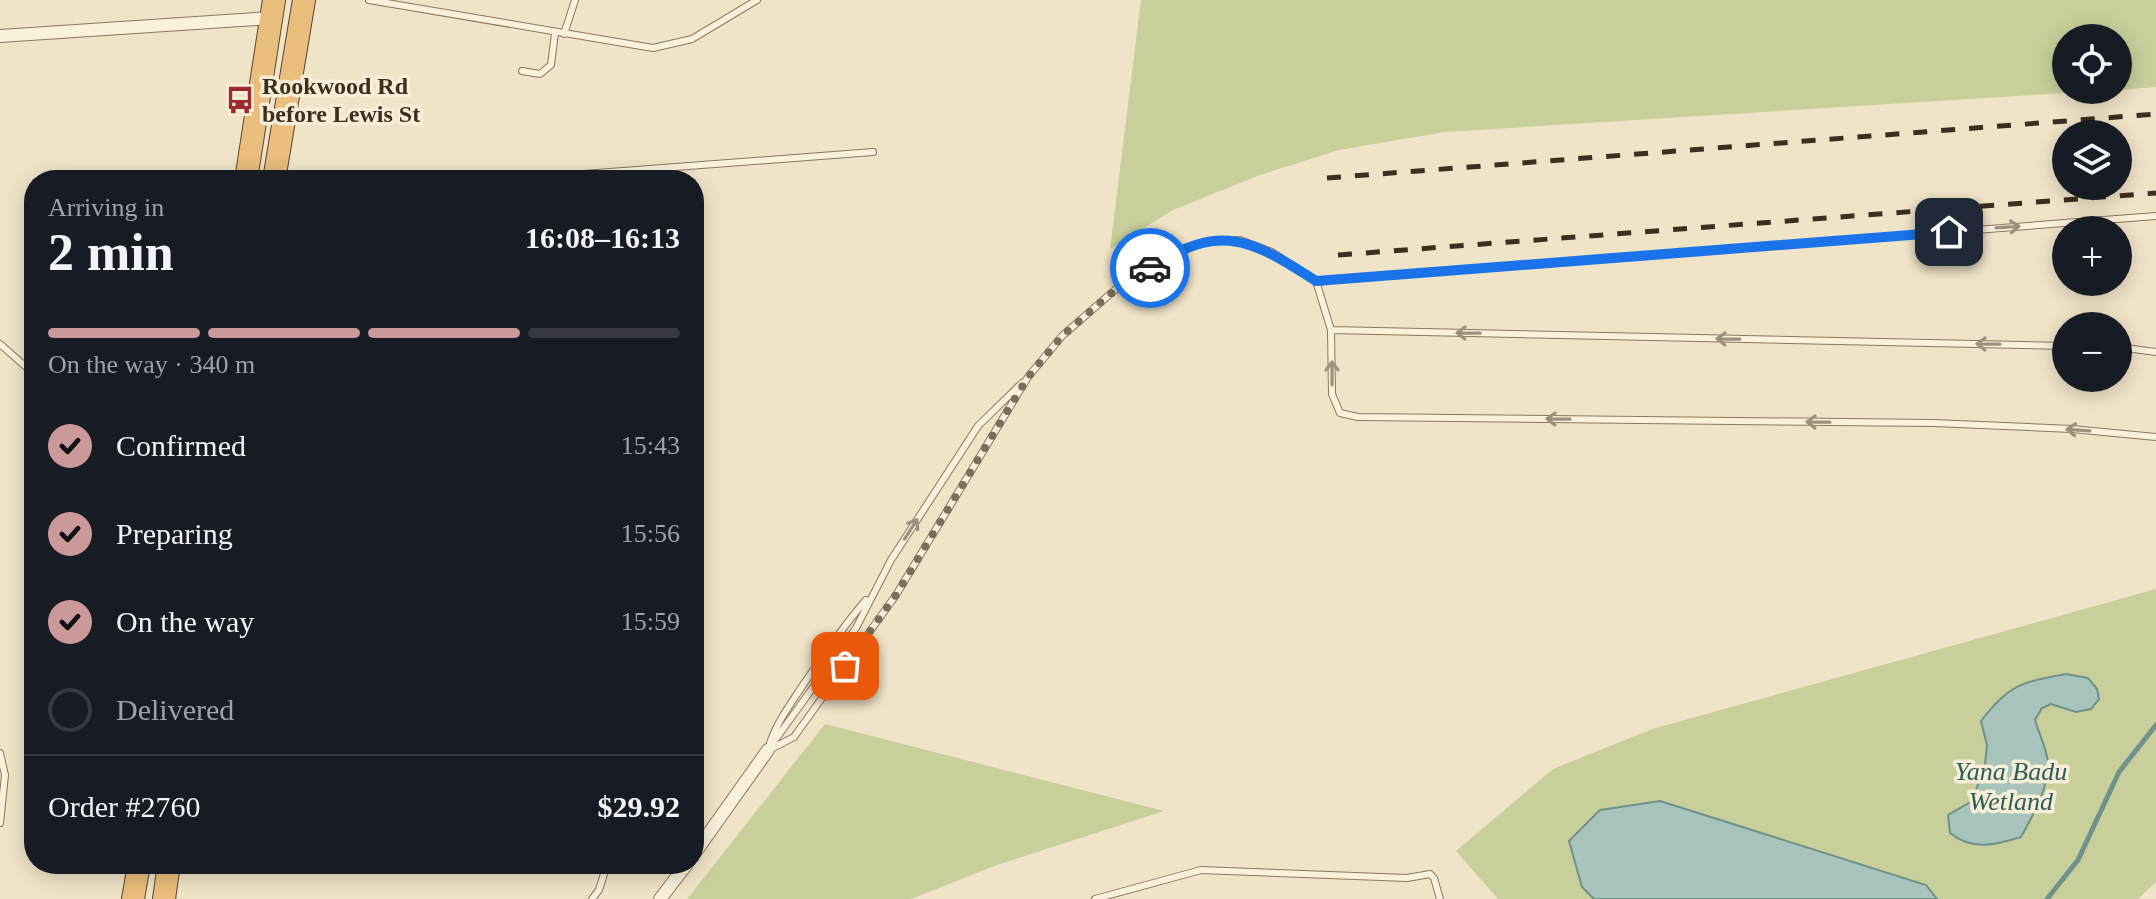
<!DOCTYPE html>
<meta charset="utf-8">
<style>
:root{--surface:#171b24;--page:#242831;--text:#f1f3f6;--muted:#9ea1a6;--line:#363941;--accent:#cc999b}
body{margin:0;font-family:Georgia,serif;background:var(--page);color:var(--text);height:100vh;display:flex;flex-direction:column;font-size:30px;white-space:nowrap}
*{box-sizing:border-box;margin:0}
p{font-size:26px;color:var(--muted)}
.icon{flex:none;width:44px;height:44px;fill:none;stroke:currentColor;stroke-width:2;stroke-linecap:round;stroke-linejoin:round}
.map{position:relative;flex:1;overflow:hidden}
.panel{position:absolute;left:24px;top:170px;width:680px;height:704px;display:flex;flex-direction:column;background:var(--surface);border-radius:32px;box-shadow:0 4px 20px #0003}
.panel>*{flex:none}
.fabs{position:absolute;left:2052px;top:24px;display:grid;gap:16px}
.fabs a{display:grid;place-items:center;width:80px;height:80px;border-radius:50%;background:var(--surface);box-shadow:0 4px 20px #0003;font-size:40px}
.pin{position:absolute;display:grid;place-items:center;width:68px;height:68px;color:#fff;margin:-34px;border-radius:16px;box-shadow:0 4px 12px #0006}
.courier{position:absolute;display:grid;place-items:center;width:80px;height:80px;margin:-40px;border:6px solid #1a73e8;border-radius:50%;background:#fff;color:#222;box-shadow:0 2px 10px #0007}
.headline em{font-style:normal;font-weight:600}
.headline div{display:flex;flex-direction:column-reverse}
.headline{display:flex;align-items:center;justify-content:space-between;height:136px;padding:0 24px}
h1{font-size:52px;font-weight:600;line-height:60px}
.bar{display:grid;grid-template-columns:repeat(4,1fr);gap:12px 8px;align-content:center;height:96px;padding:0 24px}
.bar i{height:10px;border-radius:6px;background:var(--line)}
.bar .selected{background:var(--accent)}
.bar p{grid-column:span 4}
.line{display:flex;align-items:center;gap:20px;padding:0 24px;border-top:2px solid var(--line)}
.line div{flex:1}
ol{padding:0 24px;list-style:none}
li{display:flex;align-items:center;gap:24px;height:88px}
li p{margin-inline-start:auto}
li .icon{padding:8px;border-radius:50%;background:var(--accent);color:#111;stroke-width:4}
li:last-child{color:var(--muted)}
li i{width:44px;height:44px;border:4px solid var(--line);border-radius:50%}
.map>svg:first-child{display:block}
</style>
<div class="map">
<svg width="2156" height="899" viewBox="0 0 2156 899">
<rect width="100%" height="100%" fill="#f0e4c8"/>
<path fill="#c9cf9b" d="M1141 0H2156V87L2118 90V38H2066V90H2112L1445 132 1339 150 1260 175 1173 210 1110 249Z
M2156 589V882L2138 899H1498L1456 851 1553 769 1652 729Z
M825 724 1164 811 997 865 911 899H687Z"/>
<path fill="#a9c4bc" stroke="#6f938a" stroke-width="2" d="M2066 674 2088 678 2097 689 2099 699 2091 709 2076 712 2051 704 2042 708 2035 720C2039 734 2048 751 2048 764 2048 790 2033 815 2021 837 1996 845 1972 851 1950 833L1948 815 1972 801 1985 765 1987 745 1981 721C2009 684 2022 682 2066 674Z
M1660 801 1926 885 1937 899H1594L1582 887 1569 841 1600 810Z"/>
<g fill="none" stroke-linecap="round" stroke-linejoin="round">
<path stroke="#6f938a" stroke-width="5" d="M2047 899 2078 860 2119 772 2156 725"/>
<defs>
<path id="service" d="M369 0 653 48 692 39 757 0
M564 34 575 0
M522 71 540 74 551 65 555 33
M505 180 873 152
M1316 281 1331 330 2066 346
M1331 330 1332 394 1340 413 1358 417 1934 423 2072 429 2156 437
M0 344 34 374
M2118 347 2156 352
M770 743C778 720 792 702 805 682 825 654 843 626 866 600
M770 747 856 628 891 560 978 426 1022 383
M769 750 794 737 896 595 1028 377 1062 336 1116 289 1169 255 1206 242 1240 240 1272 252 1316 281 2156 216
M0 753 5 775 0 823
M592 899 599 890 607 864
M1095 899 1201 870 1407 878 1430 874 1434 878 1440 899"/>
<path id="minor" d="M0 36 271 18
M694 854 768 750
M660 899 687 864"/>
<path id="trunk" d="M246 180 274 0
M274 180 304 0
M133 899 139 864
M164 899 169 864"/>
</defs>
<use href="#service" stroke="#8d765c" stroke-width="8"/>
<use href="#minor" stroke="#8d765c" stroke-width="14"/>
<use href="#trunk" stroke="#5b4430" stroke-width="24"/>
<use href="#service" stroke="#faf1dc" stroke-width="6"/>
<use href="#minor" stroke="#faf1dc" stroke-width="12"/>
<use href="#trunk" stroke="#eabe7c" stroke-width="22"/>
<path stroke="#3d2e20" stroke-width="5" stroke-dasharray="14 14" stroke-linecap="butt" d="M1327 178 2156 114
M1338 255 2156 193"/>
</g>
<defs><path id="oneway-shaft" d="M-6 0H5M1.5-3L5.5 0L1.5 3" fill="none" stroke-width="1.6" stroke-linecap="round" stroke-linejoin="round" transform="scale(2)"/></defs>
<g stroke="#9c907e">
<use href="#oneway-shaft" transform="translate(2008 227) rotate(-4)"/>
<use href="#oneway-shaft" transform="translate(1468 333) rotate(-179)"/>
<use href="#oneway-shaft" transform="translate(1728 339) rotate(-179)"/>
<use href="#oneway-shaft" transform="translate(1988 344) rotate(-179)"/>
<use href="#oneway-shaft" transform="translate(1332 373) rotate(-90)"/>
<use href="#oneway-shaft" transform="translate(1558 419) rotate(-179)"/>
<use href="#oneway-shaft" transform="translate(1818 422) rotate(-179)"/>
<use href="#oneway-shaft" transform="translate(2078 430) rotate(-176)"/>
<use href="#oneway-shaft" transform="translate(911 529) rotate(-57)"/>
</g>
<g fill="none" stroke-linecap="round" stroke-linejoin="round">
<path stroke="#7c6e5b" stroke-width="8" stroke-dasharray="0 14.4" d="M845 666 896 595 1028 377 1062 336 1116 289 1150 268"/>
<path stroke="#1a73e8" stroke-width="10" d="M1150 268C1220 222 1251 239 1316 281L1949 232"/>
</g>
<defs>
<symbol id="bus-bare" viewBox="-9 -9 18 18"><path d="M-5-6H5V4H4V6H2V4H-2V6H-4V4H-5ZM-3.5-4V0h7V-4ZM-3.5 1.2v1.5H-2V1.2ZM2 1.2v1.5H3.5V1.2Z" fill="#9e2a2b" stroke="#f7eed8" stroke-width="2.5" paint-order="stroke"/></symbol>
</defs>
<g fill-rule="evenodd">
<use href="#bus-bare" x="220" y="80" width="40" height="40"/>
</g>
<g text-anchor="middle" stroke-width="7" stroke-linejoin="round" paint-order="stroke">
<g font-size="24" font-weight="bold" fill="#3d2e20" stroke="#f7eed8" text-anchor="start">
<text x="262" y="94">Rookwood Rd<tspan x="262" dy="28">before Lewis St</tspan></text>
</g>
<g font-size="26" font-style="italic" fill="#2f5d5a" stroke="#f7eed8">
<text x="2011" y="780">Yana Badu<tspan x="2011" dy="30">Wetland</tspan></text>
</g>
</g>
</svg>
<div class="fabs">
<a><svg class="icon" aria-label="locate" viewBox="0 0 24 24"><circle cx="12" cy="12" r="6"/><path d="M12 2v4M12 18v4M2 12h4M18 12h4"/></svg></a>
<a><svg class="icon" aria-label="layers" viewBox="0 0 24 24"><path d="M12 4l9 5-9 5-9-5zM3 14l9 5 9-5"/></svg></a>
<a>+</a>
<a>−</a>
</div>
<div class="pin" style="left:845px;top:666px;background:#ea580c"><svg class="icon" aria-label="bag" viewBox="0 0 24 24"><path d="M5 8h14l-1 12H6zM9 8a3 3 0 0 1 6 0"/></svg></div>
<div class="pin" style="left:1949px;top:232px;background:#1f2937"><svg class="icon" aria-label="home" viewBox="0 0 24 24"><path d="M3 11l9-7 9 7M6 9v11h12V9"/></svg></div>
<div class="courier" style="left:1150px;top:268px"><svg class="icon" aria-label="car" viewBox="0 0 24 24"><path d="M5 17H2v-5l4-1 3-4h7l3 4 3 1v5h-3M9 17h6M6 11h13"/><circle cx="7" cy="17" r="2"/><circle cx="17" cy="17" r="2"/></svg></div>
<section class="panel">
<div class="headline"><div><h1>2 min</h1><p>Arriving in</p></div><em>16:08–16:13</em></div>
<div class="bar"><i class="selected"></i><i class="selected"></i><i class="selected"></i><i></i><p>On the way · 340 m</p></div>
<ol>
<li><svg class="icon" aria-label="check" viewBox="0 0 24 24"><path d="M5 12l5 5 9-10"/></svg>Confirmed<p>15:43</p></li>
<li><svg class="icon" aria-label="check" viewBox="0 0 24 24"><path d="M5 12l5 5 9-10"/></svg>Preparing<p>15:56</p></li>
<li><svg class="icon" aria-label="check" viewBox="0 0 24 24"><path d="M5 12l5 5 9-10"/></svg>On the way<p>15:59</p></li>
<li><i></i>Delivered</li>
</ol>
<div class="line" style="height:104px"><div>Order #2760</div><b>$29.92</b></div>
</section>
</div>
